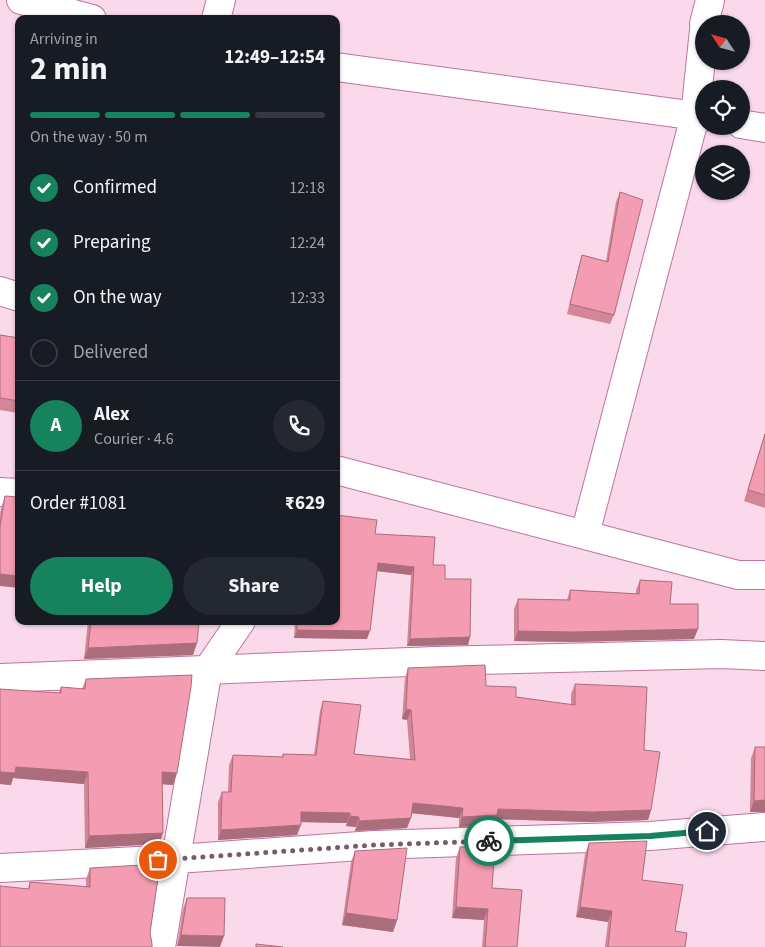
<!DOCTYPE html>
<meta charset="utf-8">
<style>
:root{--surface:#171b24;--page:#242831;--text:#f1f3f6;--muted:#9ea1a6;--line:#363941;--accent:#16825e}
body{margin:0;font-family:"Source Sans 3",sans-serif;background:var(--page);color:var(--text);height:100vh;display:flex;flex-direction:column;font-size:19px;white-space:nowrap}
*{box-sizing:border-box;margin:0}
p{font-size:16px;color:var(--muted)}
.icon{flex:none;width:28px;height:28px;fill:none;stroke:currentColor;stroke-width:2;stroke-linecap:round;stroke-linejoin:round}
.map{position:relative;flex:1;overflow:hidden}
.details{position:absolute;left:15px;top:15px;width:325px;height:610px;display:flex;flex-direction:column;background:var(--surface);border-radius:10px;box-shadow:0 1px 4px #0004}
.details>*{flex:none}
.needle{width:32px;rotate:306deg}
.tools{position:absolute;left:695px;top:15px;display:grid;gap:10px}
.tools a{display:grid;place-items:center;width:55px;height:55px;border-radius:50%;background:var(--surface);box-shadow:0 1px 4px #0004;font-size:25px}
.pin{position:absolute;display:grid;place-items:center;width:42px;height:42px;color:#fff;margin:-21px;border:2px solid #fff;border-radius:50%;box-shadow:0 1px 5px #0007}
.courier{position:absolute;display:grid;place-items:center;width:50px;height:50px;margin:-25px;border:4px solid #16825e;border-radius:50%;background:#fff;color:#222;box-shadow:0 1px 6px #0007}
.summary em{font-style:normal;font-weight:700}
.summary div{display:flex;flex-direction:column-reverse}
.summary{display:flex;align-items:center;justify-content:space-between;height:85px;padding:0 15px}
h1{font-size:32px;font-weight:700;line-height:38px}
.bar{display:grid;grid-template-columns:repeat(4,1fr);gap:8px 5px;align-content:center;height:60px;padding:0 15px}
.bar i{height:6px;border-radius:4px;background:var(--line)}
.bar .current{background:var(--accent)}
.bar p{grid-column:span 4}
.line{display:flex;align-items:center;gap:12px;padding:0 15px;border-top:1px solid var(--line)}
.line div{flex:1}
.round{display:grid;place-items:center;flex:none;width:52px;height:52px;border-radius:26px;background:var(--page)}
ol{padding:0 15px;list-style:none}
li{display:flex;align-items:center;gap:15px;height:55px}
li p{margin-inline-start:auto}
li .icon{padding:5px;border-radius:50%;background:var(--accent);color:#fff;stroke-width:4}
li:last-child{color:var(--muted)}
li i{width:28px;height:28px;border:2px solid var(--line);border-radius:50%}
.primary-button{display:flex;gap:10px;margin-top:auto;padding:10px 15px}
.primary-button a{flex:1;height:58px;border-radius:30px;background:var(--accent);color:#fff;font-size:20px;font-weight:700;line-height:58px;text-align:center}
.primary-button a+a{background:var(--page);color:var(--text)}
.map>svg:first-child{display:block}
</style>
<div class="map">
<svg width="765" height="947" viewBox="0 0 765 947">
<rect width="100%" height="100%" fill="#fad9eb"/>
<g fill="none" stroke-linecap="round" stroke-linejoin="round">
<defs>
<path id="minor" d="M21 0 92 19
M216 19 221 0
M704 24 710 0
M336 67 704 117
M741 124 765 128
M0 291 19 297
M336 470 738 575H765
M0 492 19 493
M585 534 695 116 704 30
M0 678 435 661 721 654 765 656
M0 868 177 859 374 845 650 836 765 827
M161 947 208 669 241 621"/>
</defs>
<use href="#minor" stroke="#be739f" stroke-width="30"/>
<use href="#minor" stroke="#fff" stroke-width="28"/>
</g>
<path fill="#d28698" d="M620 192 614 315 610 324 567 314 579 265 582 255 606 261 616 202Z
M0 335 19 338V410L18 413 0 410Z
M765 433V508L744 501Z
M5 496 0 586V515L1 508Z
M375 534 433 565 445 579 470 637 468 645 407 646 411 575 377 571 367 639 294 638 295 621H336Z
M640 580 670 604 694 639 571 642 514 641V609L518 599 567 600 570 590 636 594V590Z
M88 621H199L193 655 84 659Z
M408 668 486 686 516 697 571 705V694L575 684 644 750 651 810 648 820 590 822 496 819 494 825 459 827V818L412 813 407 828 355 831 356 827 346 826 347 823 301 822 297 835 218 840V802L222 792H228L229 765 233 755 282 757 283 754 314 755 320 711 323 701 354 754 410 759 407 720 402 719 405 678Z
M86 679 177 773 173 785 162 784 163 833 159 844 85 848 84 784 13 778 11 785 0 784 59 693 61 687 82 689Z
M755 747 765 812H750L751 758Z
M589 843 642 880 685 947H605L608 922 576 917 585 854Z
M460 847 517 947H482L484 920 452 918 456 858Z
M355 851 397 920 393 932 342 925 351 862Z
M90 868 150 933 28 889 30 882 86 887V879Z
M187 898H225L177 946 183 909Z"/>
<path fill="#ab6d7c" d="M378 563 414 567 411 575 376 571Z
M0 574 19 576V588L0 586Z
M698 629 694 639 571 642 514 641 518 631Z
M297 630 370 631 367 639 294 638Z
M470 637 468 645 407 646 410 639Z
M197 643 193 655 84 659 88 648Z
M406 709 411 710 407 720 402 719Z
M16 767 88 772 84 784 13 778 11 785 0 784V772Z
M162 772 177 773 173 785 158 784Z
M765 800V812H750L754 801Z
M413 803 463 808 459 818 410 813Z
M498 809 651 810 648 820 590 822 496 819 494 825 459 827 462 817Z
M301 812 350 813 347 823 297 822Z
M350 816 359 817 356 827 346 826Z
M411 818 407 828 355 831 359 821Z
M301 825 297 835 218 840 221 830Z
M163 833 159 844 85 848 89 836Z
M456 907 488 909 484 920 452 918Z
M580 907 612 911 608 922 576 917Z
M346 913 397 920 393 932 342 925Z
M181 935 224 936 220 947 177 946Z"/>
<path fill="#f49cb1" stroke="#ab6d7c" d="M620 192 643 200 614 315 570 304 582 255 608 262Z
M0 335 19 338V401L0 398Z
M765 434V495L748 490Z
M5 496 19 497V576L0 574V527Z
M336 515 377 520 375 534 435 537 433 565H445V579H471L470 637 410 639 414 567 378 563 370 631 297 630V621H336Z
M640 580 672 582 670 604H698V629L574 632 518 631V599L570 600V590L639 594Z
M91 621H199L197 643 88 648Z
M485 665 486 686 516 687V697L575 705V684L647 687 644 750 660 752 651 810 593 812 498 809 497 815 462 817 463 808 413 803 411 818 359 821V817L350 816V813L301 812V825L221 830 222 792H231L233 755 283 757V754L316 755 323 701 361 705 354 754 415 760 411 710 406 709 408 668Z
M192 675 191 687 177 773 162 772 163 833 89 836 88 772 16 767 15 773 0 772V689L61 693V687L85 689 86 679Z
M755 747H765V800L754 801Z
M647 841 642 880 683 885 675 931 687 933 685 947H608L612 911 580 907 589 843Z
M495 846 492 888 522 890 517 947H485L488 909 456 907 460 847Z
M407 848 397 920 346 913 355 851Z
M160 864 150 933 152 944V947H0V886L29 889 30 882 90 887V868Z
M187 898H225L224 936 181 935Z
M256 944 283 947H256Z"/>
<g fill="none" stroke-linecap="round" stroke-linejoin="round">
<path stroke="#7a5b6d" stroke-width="5" stroke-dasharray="0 9" d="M158 860 374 845 489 841"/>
<path stroke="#16825e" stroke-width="6" d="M489 841 650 836 707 831"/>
</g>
</svg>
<div class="tools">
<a><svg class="needle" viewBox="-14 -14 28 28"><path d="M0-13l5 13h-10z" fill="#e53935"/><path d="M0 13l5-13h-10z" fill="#9ea1a6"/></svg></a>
<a><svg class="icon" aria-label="locate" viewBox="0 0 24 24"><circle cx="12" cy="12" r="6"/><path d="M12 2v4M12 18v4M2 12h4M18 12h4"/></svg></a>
<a><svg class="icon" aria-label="layers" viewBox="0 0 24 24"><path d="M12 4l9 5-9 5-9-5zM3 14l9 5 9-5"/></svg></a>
</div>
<div class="pin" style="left:158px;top:860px;background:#ea580c"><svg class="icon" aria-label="bag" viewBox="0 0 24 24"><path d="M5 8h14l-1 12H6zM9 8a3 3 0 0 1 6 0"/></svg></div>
<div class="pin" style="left:707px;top:831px;background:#1f2937"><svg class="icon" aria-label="home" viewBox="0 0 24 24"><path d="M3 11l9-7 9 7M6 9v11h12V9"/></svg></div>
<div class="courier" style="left:489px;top:841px"><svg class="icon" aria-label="bike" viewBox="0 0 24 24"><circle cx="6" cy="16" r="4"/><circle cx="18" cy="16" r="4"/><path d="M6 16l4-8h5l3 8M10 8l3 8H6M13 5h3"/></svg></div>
<section class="details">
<div class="summary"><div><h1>2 min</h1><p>Arriving in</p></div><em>12:49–12:54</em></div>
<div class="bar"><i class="current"></i><i class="current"></i><i class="current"></i><i></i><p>On the way · 50 m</p></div>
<ol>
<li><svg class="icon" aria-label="check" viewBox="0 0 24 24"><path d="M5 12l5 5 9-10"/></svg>Confirmed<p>12:18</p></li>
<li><svg class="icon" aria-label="check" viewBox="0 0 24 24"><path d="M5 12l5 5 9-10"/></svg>Preparing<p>12:24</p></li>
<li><svg class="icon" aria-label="check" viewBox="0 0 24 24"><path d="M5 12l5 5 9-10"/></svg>On the way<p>12:33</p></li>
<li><i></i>Delivered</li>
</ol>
<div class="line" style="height:90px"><b class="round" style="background:var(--accent);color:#fff">A</b><div><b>Alex</b><p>Courier · 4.6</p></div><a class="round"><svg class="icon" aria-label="phone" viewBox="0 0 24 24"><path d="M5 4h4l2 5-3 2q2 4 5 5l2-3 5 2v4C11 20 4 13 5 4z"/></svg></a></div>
<div class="line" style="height:65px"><div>Order #1081</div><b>₹629</b></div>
<div class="primary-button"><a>Help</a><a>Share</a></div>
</section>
</div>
